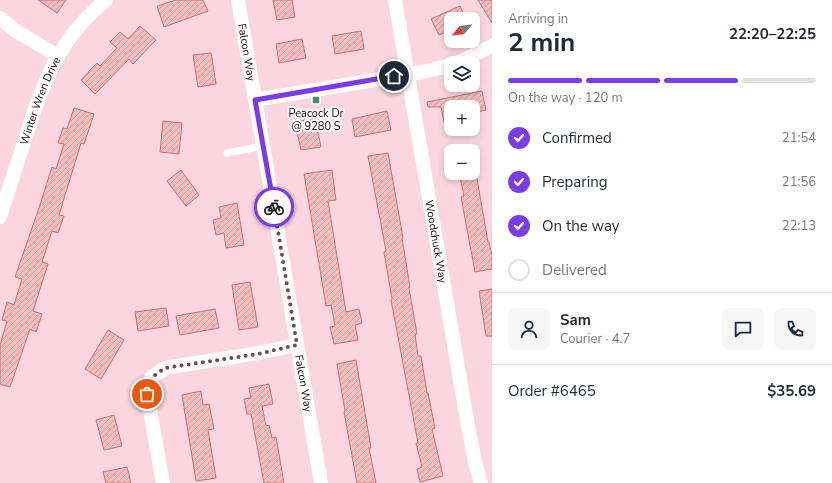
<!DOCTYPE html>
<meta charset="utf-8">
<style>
:root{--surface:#fff;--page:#f6f6f7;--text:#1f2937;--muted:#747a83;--line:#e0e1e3;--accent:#7c3aed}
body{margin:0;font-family:"Nunito Sans",sans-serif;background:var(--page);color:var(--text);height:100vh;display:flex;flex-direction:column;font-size:15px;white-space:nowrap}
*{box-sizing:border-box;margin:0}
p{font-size:13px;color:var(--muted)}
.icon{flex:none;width:22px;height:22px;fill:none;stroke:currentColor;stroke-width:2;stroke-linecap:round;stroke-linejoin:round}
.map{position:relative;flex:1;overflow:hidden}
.details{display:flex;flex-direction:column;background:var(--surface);width:340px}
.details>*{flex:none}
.needle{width:26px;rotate:241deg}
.buttons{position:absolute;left:444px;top:12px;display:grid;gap:8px}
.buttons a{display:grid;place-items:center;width:36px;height:36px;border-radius:8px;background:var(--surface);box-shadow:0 2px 6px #0003;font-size:20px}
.pin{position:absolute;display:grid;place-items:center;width:34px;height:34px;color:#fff;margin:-17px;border:2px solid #fff;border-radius:50%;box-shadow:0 1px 4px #0007}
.courier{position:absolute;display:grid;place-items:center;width:40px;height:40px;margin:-20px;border:3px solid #7c3aed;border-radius:50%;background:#fff;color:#222;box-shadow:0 1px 5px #0007}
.headline em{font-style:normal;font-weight:700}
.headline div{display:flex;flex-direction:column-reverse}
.headline{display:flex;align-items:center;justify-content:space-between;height:68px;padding:0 16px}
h1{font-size:26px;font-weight:700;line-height:30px}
.bar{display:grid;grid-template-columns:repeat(4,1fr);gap:6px 4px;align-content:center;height:48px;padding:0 16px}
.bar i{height:5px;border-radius:3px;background:var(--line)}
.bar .selected{background:var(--accent)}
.bar p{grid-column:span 4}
.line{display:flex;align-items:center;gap:10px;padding:0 16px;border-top:1px solid var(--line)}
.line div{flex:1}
.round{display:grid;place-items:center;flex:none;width:42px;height:42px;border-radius:8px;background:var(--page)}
ol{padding:0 16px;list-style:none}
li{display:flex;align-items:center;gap:12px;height:44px}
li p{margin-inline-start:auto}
li .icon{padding:4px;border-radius:50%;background:var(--accent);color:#fff;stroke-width:4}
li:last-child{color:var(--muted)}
li i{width:22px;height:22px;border:2px solid var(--line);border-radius:50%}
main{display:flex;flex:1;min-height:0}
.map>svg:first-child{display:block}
</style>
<main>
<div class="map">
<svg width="492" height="483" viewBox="0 0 492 483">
<defs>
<pattern id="building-hatch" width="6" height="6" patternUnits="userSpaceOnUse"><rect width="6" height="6" fill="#f2bcbc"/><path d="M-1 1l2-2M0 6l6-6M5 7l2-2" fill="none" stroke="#cfa0a0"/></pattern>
</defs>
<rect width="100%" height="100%" fill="#fbd6e0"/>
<path fill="url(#building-hatch)" stroke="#c87275" d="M38 0H66L57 13Z
M176 0H203L208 11 164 27 157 6Z
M273 0H292L295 17 277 20Z
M478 0H492V23Z
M460 6 466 19H451V30L439 35 431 19Z
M140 26 156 40 133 64 129 59 95 94 81 80 97 63 100 66 117 48 110 42 120 32 128 39Z
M361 31 364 49 335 54 332 36Z
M302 39 306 58 279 63 276 44Z
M211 53 216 84 198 87 193 55Z
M482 91 486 110 473 113V107H451V130L446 131 441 107H428L427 102Z
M74 108 94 114 84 144 81 143 59 215 64 216 58 233 52 231 42 262 48 264 33 311 42 314 36 332 30 329 10 387 0 384V345L7 321 2 320 7 302 14 305 22 279 15 277 39 208 52 167 56 169 64 144 58 143 63 128 67 129Z
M387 111 391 130 355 137 352 119Z
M315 118 321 147 301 150 295 122Z
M163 121 182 123 179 154 160 152Z
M388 153 403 238H402L410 287 409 288 417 334H415L418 356H421L427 393H428L435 428 432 429 443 476 420 482 417 469 422 467 416 443H418L391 300 392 299 384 252 386 251 368 156Z
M181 170 199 195 186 206 167 181Z
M332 170 336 200 328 201 346 312 359 309 362 323 355 325 358 340 334 344 330 327 335 326 331 305 326 306 304 174Z
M459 173H476L488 242H489L492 255V269L475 272 461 197 464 196Z
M237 203 244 245 226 248 224 233 216 235 213 220 221 218 219 207Z
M250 282 258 327 239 330 232 285Z
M492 289V336H486L479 291Z
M166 308 169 326 138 331 135 312Z
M215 309 219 328 180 335 176 316Z
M108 330 124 340 101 379 85 369Z
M356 360 371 448H369L376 483H357L344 412 345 411 337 364Z
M269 384 273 404 262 406 266 426 269 425 272 438 276 437 284 483H264L251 414H247L244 399 251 398 249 388Z
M201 391 203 405 209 404 214 429 208 430 216 478 196 481 182 395Z
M114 415 122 446 104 450 96 420Z
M127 467 131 483H106L103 472Z"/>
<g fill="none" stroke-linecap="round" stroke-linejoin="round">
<path stroke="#fff" stroke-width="7" d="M227 153 263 146"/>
<g stroke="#fff" stroke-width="14">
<path id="s1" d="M238 0 321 483"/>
<path id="s2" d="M395 0 468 426 476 466 481 483"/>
<path d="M0 18 16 31 58 56"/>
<path d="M457 63 492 46"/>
<path d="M255 100 423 72 451 65"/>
<path id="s3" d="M0 217C8 191 17 165 25 139 43 83 58 39 106 0"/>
<path d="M163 483 147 394 151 378 165 368 258 353 297 345"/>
</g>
</g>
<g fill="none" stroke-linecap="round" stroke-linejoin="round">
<path stroke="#6b4c57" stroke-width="4" stroke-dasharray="0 7.2" d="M147 394 151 378 165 368 258 354 297 345 274 207"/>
<path stroke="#7c3aed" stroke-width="5" d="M274 207 255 100 394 76"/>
</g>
<rect fill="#46897c" stroke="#fff" stroke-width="1.5" x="312" y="96" width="8" height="8" rx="2"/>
<g text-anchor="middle" stroke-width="4" stroke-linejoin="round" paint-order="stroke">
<g font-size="11" fill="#1e020d" stroke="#fff">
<text dy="4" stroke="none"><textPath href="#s1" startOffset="53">Falcon Way</textPath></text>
<text dy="4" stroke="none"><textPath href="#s3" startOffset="123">Winter Wren Drive</textPath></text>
<text dy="4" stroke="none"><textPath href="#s2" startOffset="245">Woodchuck Way</textPath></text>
<text dy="4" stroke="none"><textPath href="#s1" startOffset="389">Falcon Way</textPath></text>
</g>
<g font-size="11" fill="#1e020d" stroke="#fff">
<text x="316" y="117">Peacock Dr<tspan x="316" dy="13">@ 9280 S</tspan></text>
</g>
</g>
</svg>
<div class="buttons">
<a><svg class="needle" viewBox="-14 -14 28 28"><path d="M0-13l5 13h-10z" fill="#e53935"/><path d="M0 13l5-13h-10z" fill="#747a83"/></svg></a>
<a><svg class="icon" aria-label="layers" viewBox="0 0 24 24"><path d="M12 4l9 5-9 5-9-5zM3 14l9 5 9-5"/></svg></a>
<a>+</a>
<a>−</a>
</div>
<div class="pin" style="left:147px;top:394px;background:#ea580c"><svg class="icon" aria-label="bag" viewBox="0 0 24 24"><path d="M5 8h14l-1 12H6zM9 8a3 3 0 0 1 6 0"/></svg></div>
<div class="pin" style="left:394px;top:76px;background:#1f2937"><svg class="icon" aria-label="home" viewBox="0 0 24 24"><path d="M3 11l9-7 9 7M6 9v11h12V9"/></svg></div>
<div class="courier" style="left:274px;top:207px"><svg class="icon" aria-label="bike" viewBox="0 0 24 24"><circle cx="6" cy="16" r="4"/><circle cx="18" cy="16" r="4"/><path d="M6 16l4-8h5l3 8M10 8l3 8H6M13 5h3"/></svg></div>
</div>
<section class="details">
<div class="headline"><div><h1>2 min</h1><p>Arriving in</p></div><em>22:20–22:25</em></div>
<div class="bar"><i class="selected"></i><i class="selected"></i><i class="selected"></i><i></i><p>On the way · 120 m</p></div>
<ol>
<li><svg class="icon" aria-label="check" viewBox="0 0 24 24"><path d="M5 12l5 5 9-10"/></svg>Confirmed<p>21:54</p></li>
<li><svg class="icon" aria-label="check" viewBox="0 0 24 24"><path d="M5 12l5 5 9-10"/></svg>Preparing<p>21:56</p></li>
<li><svg class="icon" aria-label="check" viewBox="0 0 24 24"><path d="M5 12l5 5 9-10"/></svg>On the way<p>22:13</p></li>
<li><i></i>Delivered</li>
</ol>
<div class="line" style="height:72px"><a class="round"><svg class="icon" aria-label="person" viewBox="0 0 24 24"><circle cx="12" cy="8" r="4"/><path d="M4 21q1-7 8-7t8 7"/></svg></a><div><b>Sam</b><p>Courier · 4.7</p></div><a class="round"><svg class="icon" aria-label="chat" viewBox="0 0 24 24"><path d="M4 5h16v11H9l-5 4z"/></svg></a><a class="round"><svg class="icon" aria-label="phone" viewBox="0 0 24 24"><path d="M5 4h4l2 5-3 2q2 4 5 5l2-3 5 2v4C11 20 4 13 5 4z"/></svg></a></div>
<div class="line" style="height:52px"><div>Order #6465</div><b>$35.69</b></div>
</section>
</main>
